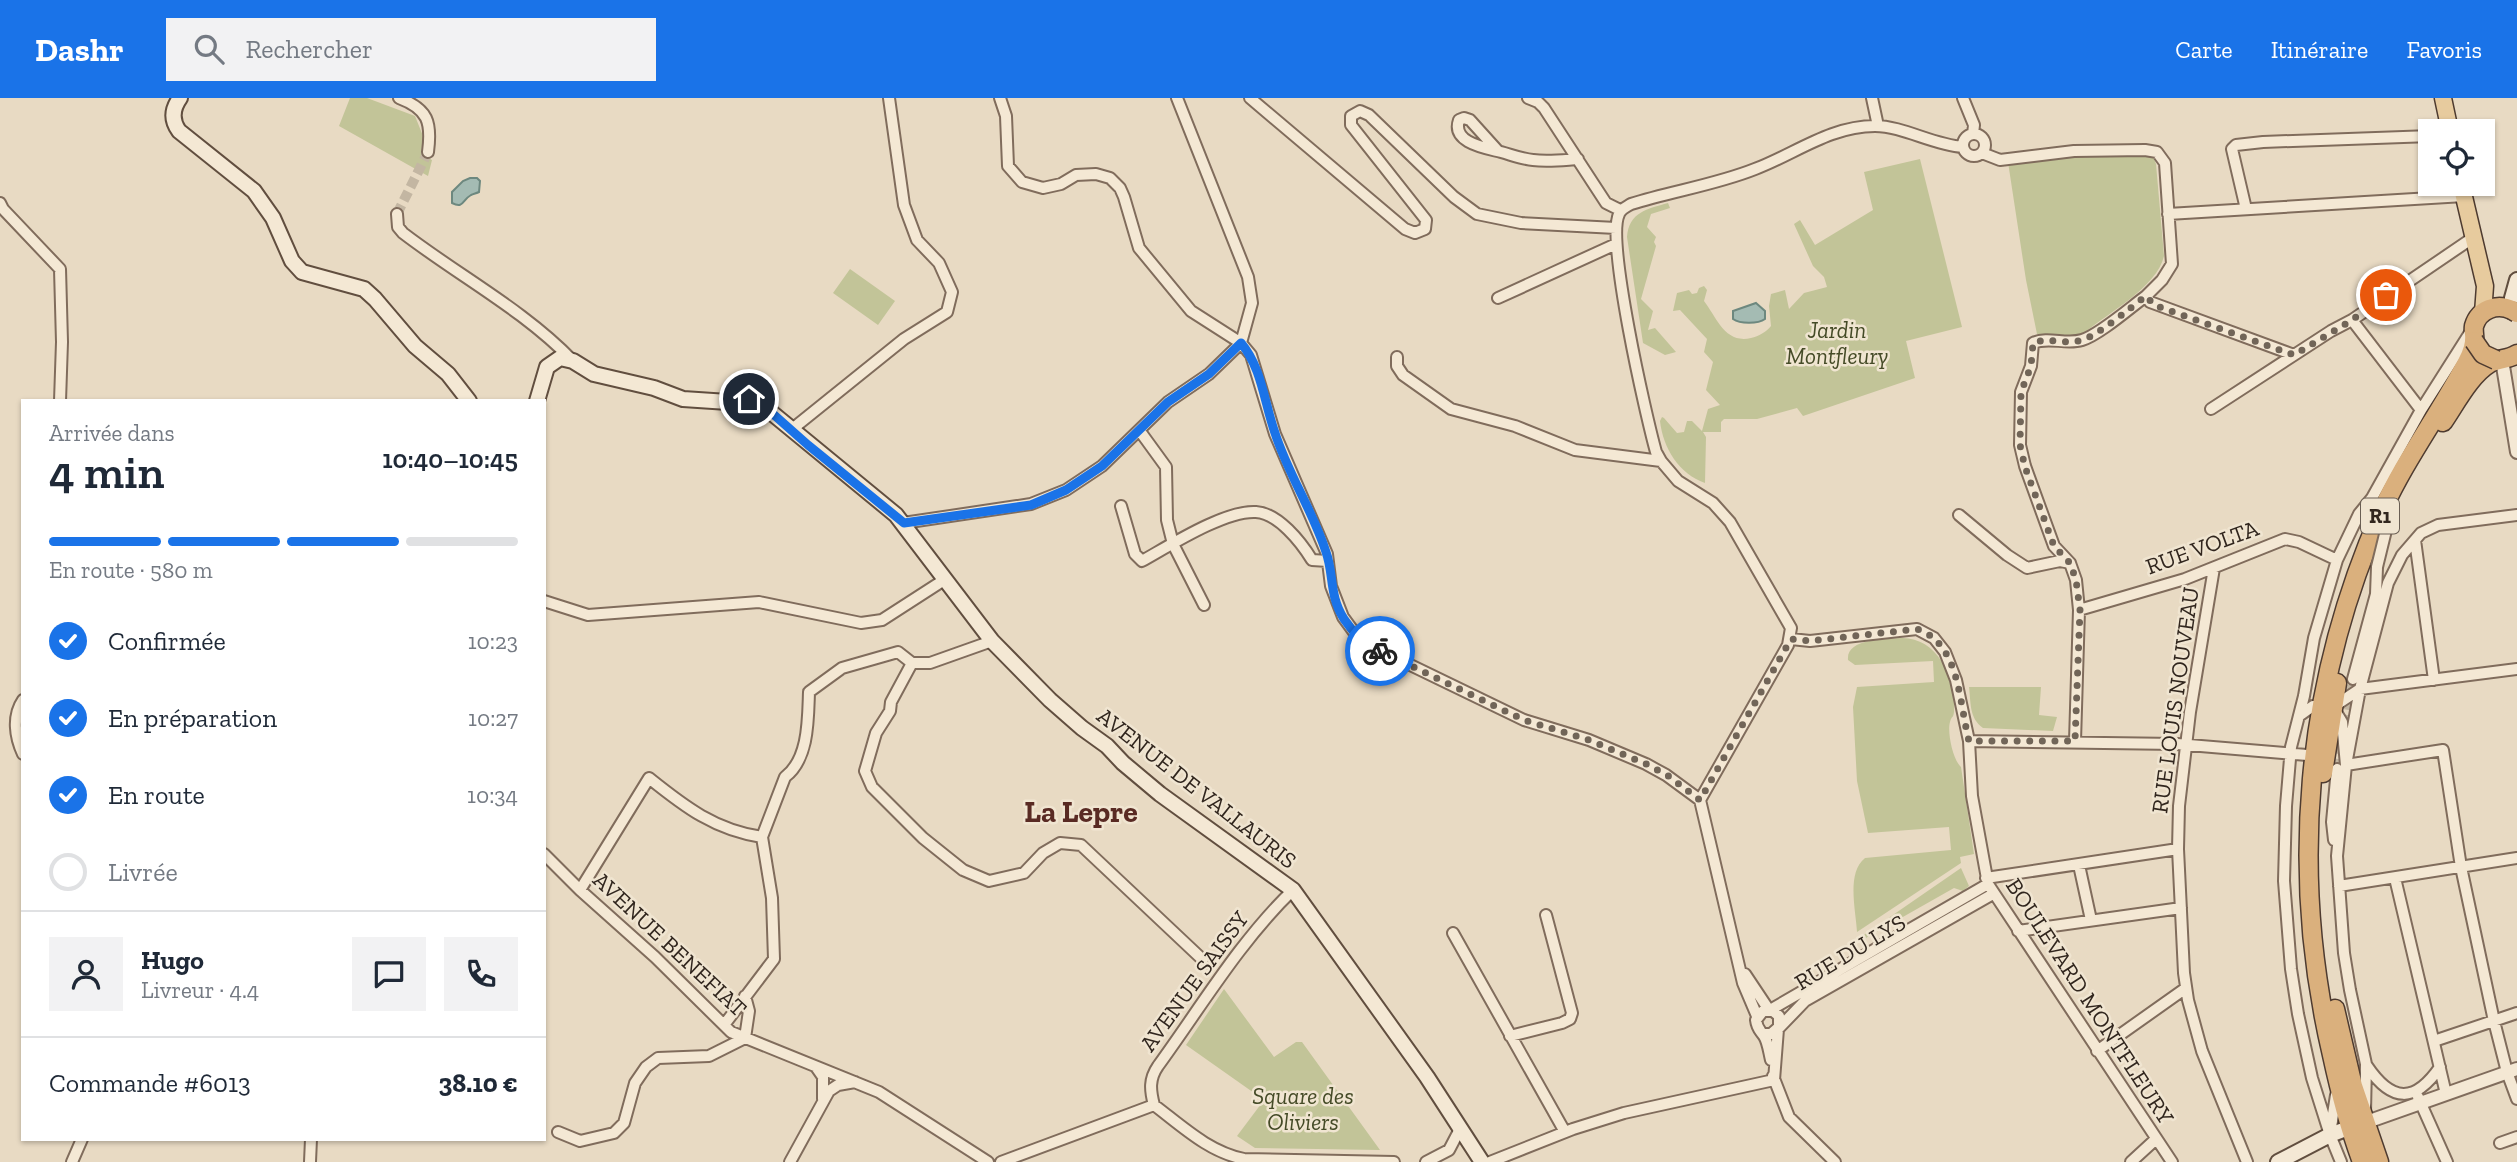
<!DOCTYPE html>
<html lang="fr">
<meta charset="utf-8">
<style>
:root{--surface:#fff;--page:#f2f2f3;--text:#1f2937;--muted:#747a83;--line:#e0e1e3;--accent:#1a73e8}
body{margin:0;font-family:"Zilla Slab",serif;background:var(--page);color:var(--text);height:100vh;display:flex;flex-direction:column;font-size:26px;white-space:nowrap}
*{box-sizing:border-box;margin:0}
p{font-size:23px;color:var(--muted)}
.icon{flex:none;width:38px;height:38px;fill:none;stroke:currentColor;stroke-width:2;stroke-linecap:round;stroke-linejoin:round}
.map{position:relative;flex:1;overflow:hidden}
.sheet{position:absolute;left:21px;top:301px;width:525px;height:742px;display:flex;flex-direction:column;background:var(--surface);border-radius:0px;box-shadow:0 2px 5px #0004}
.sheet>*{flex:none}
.controls{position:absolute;left:2418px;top:21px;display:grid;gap:14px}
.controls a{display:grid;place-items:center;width:77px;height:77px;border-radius:0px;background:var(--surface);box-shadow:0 2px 5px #0004;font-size:35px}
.pin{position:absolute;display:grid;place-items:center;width:60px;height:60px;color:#fff;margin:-30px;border:4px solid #fff;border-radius:50%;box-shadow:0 2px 7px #0007}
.courier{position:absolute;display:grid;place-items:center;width:70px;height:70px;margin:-35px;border:5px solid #1a73e8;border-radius:50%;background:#fff;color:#222;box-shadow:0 2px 9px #0007}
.headline em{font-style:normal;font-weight:600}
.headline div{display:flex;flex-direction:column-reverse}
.headline{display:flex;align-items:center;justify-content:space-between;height:119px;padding:0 28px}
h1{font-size:46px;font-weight:600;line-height:52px}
.bar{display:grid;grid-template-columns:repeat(4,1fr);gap:10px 7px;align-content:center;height:84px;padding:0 28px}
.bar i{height:9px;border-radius:5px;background:var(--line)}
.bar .active{background:var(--accent)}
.bar p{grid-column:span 4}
.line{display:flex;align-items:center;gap:18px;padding:0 28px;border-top:2px solid var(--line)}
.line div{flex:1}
.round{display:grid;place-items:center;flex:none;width:74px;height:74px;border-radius:0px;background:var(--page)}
ol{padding:0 28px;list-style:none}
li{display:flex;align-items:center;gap:21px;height:77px}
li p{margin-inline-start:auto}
li .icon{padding:7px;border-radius:50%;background:var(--accent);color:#fff;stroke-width:4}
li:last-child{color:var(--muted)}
li i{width:38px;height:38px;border:4px solid var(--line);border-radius:50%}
header{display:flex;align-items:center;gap:42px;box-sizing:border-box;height:98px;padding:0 35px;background:var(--accent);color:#fff}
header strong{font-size:33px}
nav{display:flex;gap:38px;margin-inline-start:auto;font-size:24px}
.search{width:490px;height:63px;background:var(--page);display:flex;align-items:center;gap:18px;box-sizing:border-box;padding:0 24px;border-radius:0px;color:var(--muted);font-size:26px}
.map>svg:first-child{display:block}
</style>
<header>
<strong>Dashr</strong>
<div class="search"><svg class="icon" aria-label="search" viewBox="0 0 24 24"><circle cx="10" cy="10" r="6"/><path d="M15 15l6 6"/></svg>Rechercher</div>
<nav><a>Carte</a><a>Itinéraire</a><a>Favoris</a></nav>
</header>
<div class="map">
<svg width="2517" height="1064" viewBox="0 0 2517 1064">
<rect width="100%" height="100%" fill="#e8dac3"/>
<path fill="#c2c498" d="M350 0H367L415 18 423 38 421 56 432 62 428 78 339 28Z
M2146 55 2153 58 2156 66 2164 158C2157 189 2108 215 2084 235L2076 238 2037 236 2026 182 2008 64 2071 56Z
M1920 61 1962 229 1906 243 1915 280 1803 318 1797 310 1757 321H1724L1721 324V334H1703L1706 339 1705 385C1679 376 1663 350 1660 323L1662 319 1664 320 1677 335 1684 334 1687 323H1692L1702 333 1708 311 1720 307 1706 292 1713 264 1704 254 1707 241 1680 212 1673 213 1677 195 1689 192 1692 196 1697 195 1699 190 1704 188 1707 192 1704 203C1717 220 1725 246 1751 240 1759 238 1766 234 1771 228L1769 208 1771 196 1785 192 1789 211 1804 195 1827 189 1824 179 1813 168 1794 126 1800 122 1815 147 1873 112 1864 74Z
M1668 105 1670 110 1651 116 1647 129 1656 139 1654 144 1656 148 1641 201 1653 213 1648 232 1655 230 1676 254 1665 257 1643 245 1627 139C1629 114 1647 111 1668 105Z
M850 171 895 203 878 227 833 195Z
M1901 540C1938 539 1956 581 1954 614 1953 621 1952 617 1950 624 1947 634 1953 662 1961 669L1974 756 1960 759 1961 765 1857 834C1856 813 1846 775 1865 760L1951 752 1949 729 1868 735 1857 683 1853 609 1857 589 1934 584 1933 563 1855 567 1848 562C1846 540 1884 542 1901 540Z
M1969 589H2041L2039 617 2057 619 2053 633 1983 630C1969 620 1971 605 1969 589Z
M1961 770 1969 788 1963 793 1954 790 1864 841 1861 839Z
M1224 891 1274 959 1296 944H1302L1380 1052 1255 1050 1237 1038 1264 1002 1186 947Z"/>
<path fill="#a4bbb3" stroke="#6d887f" stroke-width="2" d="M470 80H477L480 83 479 94C477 95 473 96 471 97 462 102 464 111 452 105V94L463 83Z
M1756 205 1765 213V221C1758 226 1740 226 1733 221V213Z"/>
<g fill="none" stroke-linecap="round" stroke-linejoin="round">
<path stroke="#c3b6a2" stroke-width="10" stroke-dasharray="10 5" stroke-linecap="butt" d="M397 116 428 54
M2337 671 2353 581
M1203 862 1211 870"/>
<defs>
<path id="minor" d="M399 0C428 11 432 24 428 54
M1000 0 1006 18 1008 68 1022 84 1043 90 1061 86 1076 77 1096 76 1110 80 1120 90 1124 99 1139 150 1191 213 1241 245 1251 257 1275 336 1327 456 1331 488 1343 519 1354 534 1371 548 1524 622 1589 642 1646 666 1666 677 1700 702 1743 885 1757 918
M1250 0 1405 131 1415 135 1425 131 1426 122 1351 27V18L1360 13 1369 17 1454 99 1477 116 1521 125 1616 130
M1528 0 1538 4 1544 10 1606 105 1620 112
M1872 0 1878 28
M1963 0 1974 27 1973 36
M1963 47a11 11 0 1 1 22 0a11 11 0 1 1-22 0Z
M1498 53 1470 22 1464 20 1459 22C1451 45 1486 50 1501 54 1512 57 1522 61 1533 62 1548 64 1563 62 1578 61
M1982 55 2000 62 2074 53 2145 52 2157 54 2165 65 2172 166 2162 182 2146 198 2150 204 2294 257
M0 105 3 111 60 171 62 244 60 303
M2246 111 2232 51 2236 47 2263 44 2431 38
M397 116 398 129 403 135C459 178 524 212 573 263
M2168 116 2464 98
M1498 200 1616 146
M2352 222 2421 312
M1397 259V268L1403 277 1451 311 1515 328 1575 352 1661 363
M2211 311 2331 233 2352 222 2474 139
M791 332 904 241 947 214 952 194 939 165 917 142 904 107 889 0
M1142 336 1166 369 1167 422 1173 446 1204 507
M1121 408 1135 456 1142 463C1169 448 1225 412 1256 414 1278 415 1301 444 1312 462L1328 463
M1959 417 2007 457 2027 470 2060 463 2070 465
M903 425 1031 406 1066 392 1102 368 1168 304 1209 276 1241 245 1252 205 1248 179 1177 0
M2415 442 2434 582
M2214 470 2190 614 2179 708 2178 751 2184 875 2188 902 2202 953 2247 1064
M544 503 588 517 759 504 861 525 882 522 944 482
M2079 512 2185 481 2285 441 2299 444 2337 462
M1791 541 1810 543 1917 531 1934 540 1945 554 1956 582 1969 643 1972 698 1988 786 2172 1064
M912 565 891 604 890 613 876 635 865 673 872 689 923 740 963 772 989 783 1024 775 1043 755 1060 745 1081 747 1203 862
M2353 581 2376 496 2377 469
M23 602C12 618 15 639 23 656
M2333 609 2342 624 2346 667 2443 652 2461 769 2494 923 2507 974 2517 1001
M2299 618 2313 608 2333 609 2360 591 2517 571
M1969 643 2177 646 2319 658
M2075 643 2079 512 2076 482 2070 465 2054 448 2025 368 2020 347 2021 294 2031 268 2033 245C2048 238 2066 247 2082 242 2099 237 2131 209 2146 198
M1700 702 1788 547 1791 530 1730 424 1713 405 1678 383 1661 363 1656 354C1646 318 1606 143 1619 116 1621 111 1626 109 1631 106 1672 93 1715 87 1755 71 1795 56 1830 28 1875 28 1903 28 1933 47 1963 49
M2334 742 2332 724 2337 671
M544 756 580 792 655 859 731 934 879 994 988 1064
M2079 767 2091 822
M1986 780 2178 751
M2395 780 2446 996
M2339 788 2517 760
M580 792 649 680C685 709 715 732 762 739
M2018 833 2181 810
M1453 835 1565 1034
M1745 876 1769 912
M1770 912 1988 786
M724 927 774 861 772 800 762 739 785 679C809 661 808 621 809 594L842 570 898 554 912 565H930L992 543
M1763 936H1771L1779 929V918L1773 913H1763L1756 922C1757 931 1760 932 1764 938 1768 944 1769 954 1771 962
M1510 938 1562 925 1570 921 1572 915 1546 817
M2434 943 2517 915
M2097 953 2186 890
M2367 968C2392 1005 2415 1005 2440 969
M816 969 823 979V1001
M1773 978 1789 1019 1835 1064
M1774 982 1778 931 1805 903 1993 796
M2418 999 2447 1064
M1154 1007C1150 992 1149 981 1158 968 1201 909 1240 843 1293 792
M1154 1007C1183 1029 1209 1054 1244 1061L1394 1064
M2365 1015 2366 966 2350 892 2344 855 2337 758 2346 667 2360 591 2388 485 2402 457 2421 435 2438 427 2517 417
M558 1034 580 1043 614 1035 624 1025 635 985 646 969 658 960 709 958 745 940 749 913 745 898
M2330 1036 2336 997
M2500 1045 2517 1039
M72 1064 82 1041
M310 1064 311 1041
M790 1064 829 993 838 987 855 984
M1001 1064 1154 1007
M1426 1064 1449 1052 1460 1031
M1490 1064 1573 1031 1624 1015 1774 982
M2131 1064 2156 1041
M2341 1064 2330 1037 2312 980 2298 916 2291 871 2284 783 2286 708 2291 649 2304 598 2314 540 2337 462 2359 416 2372 400 2421 312 2473 230"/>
<path id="tertiary" d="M2502 262 2517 354
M2364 1025 2517 971"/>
<path id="secondary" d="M180 0C172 11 171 22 179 33L254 93 273 120 292 163 302 174 364 191 375 201 415 248 448 276 469 303
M2512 212V200L2517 182
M537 303 547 269 560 260 573 263 594 276 654 290 683 301 728 304 741 300 756 302 896 417 992 543 1050 602 1082 630 1107 648 1123 665 1160 696 1293 792 1427 979 1482 1064
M2278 1064 2330 1037 2359 1026"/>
<path id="primary" d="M2443 0 2450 33
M2461 86 2485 188 2483 215"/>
<path id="trunk" d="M2443 324C2456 305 2470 277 2490 265 2499 260 2508 262 2517 256
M2323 675 2337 585
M2335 911 2353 988 2379 1064
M2362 1064C2349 1029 2340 994 2332 957 2289 774 2305 587 2381 415 2403 365 2436 321 2462 273 2467 265 2473 254 2474 244 2475 238 2473 234 2474 228 2479 211 2497 205 2512 212"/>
</defs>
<use href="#minor" stroke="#806c5c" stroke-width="14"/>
<use href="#tertiary" stroke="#806c5c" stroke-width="16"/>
<use href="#secondary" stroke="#614e3f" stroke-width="18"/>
<use href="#primary" stroke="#4e3b30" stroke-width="19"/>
<use href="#trunk" stroke="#4e3b30" stroke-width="21"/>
<use href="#minor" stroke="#f4e8d4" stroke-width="10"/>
<use href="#tertiary" stroke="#f4e8d4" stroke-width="12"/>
<use href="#secondary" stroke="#f4e8d4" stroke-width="14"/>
<use href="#primary" stroke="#e7cb9e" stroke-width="16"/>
<use href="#trunk" stroke="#dab07d" stroke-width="18"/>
<defs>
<path id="minor-bridge" d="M2377 469 2389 420"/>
<path id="trunk-bridge" d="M2512 212 2517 215
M2474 243 2483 256 2496 262"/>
</defs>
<use href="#minor-bridge" stroke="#806c5c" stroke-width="14" stroke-linecap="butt"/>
<use href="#trunk-bridge" stroke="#4e3b30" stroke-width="21" stroke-linecap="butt"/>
<use href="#minor-bridge" stroke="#f4e8d4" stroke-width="10"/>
<use href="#trunk-bridge" stroke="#dab07d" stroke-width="18"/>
</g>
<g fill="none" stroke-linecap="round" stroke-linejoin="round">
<path stroke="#716558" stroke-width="7" stroke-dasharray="0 12.6" d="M1380 553 1524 622 1589 642 1646 666 1667 677 1700 702 1791 541 1810 543 1917 531C1960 545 1959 605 1969 643H2075L2080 512 2076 482 2070 465 2054 448 2025 369 2020 347 2021 294 2031 268 2033 245C2048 239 2066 247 2082 242 2099 237 2131 209 2146 198L2154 207 2294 257 2352 222 2386 197"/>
<path stroke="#1a73e8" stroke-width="9" d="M749 301 763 307 808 347 904 425 1031 407 1066 392 1102 368 1168 304 1209 276 1241 245C1262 270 1264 304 1275 335 1288 376 1313 413 1326 454 1334 476 1329 498 1344 521 1353 535 1366 546 1380 553"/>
</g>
<g text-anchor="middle" stroke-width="5" stroke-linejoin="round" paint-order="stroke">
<rect fill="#f0e5d1" stroke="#6a5f54" stroke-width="2" x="2361" y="400.5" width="38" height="35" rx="5"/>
<g font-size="21" font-weight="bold" fill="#31261e">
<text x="2380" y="425">R1</text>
</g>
<g font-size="23" font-style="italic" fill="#454b27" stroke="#f0e5d1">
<text x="1837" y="240">Jardin<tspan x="1837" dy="26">Montfleury</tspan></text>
<text x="1303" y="1006">Square des<tspan x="1303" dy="26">Oliviers</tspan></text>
</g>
<g font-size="23" fill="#31261e" stroke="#f0e5d1">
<text transform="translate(2202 449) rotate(-20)" y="8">RUE VOLTA</text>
<text transform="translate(2175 602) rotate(-82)" y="8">RUE LOUIS NOUVEAU</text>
<text transform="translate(1197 690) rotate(38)" y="8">AVENUE DE VALLAURIS</text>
<text transform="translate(670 846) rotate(43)" y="8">AVENUE BENEFIAT</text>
<text transform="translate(1850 854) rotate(-31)" y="8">RUE DU LYS</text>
<text transform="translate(1194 883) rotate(-54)" y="8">AVENUE SAISSY</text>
<text transform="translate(2090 903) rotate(57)" y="8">BOULEVARD MONTFLEURY</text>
</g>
<g font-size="30" font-weight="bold" fill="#592a23" stroke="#f0e5d1">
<text x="1081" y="724">La Lepre</text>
</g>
</g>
</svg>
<div class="controls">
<a><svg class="icon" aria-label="locate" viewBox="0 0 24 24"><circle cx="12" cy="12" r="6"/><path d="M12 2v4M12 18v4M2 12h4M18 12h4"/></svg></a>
</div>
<div class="pin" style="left:2386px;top:197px;background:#ea580c"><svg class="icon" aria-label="bag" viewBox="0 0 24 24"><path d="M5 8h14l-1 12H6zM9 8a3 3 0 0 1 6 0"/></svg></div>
<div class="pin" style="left:749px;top:301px;background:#1f2937"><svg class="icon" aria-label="home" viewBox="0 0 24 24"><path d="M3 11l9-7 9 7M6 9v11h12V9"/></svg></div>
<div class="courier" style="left:1380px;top:553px"><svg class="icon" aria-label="bike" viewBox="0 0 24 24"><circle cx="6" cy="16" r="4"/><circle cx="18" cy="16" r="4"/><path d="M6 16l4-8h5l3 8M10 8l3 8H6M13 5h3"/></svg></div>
<section class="sheet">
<div class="headline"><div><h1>4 min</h1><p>Arrivée dans</p></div><em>10:40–10:45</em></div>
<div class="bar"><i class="active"></i><i class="active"></i><i class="active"></i><i></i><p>En route · 580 m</p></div>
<ol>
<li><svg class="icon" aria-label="check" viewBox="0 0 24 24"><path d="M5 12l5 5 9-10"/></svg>Confirmée<p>10:23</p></li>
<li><svg class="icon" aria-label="check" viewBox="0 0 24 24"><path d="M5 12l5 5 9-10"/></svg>En préparation<p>10:27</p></li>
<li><svg class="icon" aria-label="check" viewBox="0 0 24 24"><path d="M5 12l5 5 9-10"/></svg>En route<p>10:34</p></li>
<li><i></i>Livrée</li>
</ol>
<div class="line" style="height:126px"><a class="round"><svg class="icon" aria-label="person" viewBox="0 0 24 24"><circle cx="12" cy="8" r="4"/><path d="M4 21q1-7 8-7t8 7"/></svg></a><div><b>Hugo</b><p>Livreur · 4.4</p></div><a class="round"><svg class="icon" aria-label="chat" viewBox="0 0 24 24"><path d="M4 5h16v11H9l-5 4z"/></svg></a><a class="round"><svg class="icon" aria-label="phone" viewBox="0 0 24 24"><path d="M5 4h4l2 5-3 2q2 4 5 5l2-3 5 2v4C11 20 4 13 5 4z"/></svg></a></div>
<div class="line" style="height:91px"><div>Commande #6013</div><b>38.10 €</b></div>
</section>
</div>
